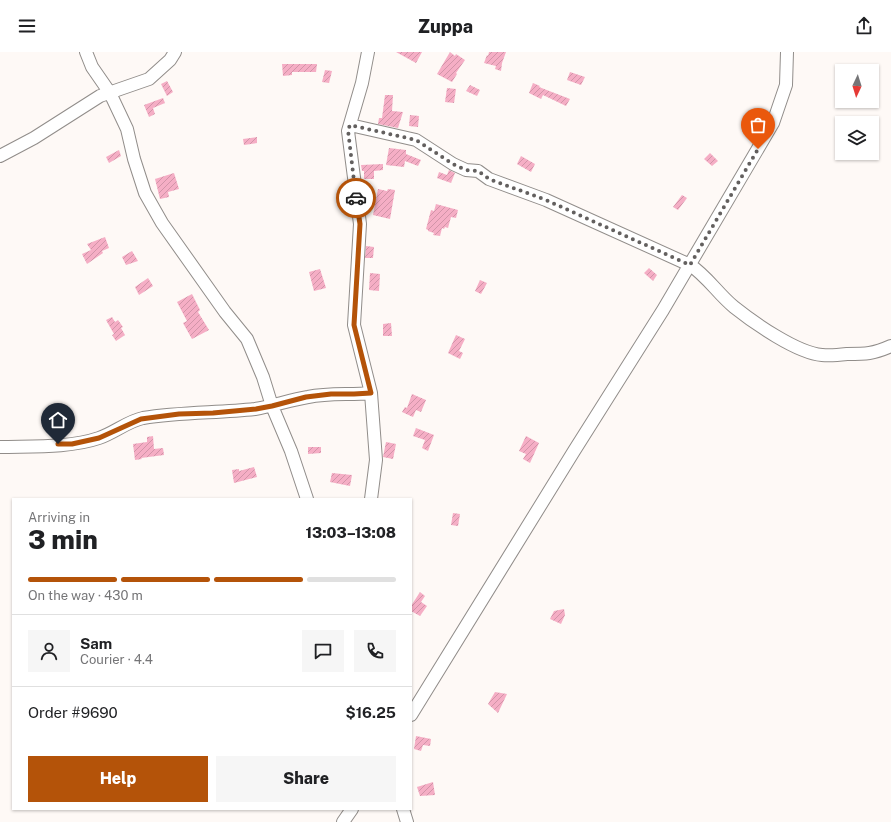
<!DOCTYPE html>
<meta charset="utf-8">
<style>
:root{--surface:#fff;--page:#f6f6f6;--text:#202124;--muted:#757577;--line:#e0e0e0;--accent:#b45309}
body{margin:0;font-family:"Public Sans",sans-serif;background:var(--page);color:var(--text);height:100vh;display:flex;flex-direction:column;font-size:15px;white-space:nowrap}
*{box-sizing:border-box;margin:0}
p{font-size:13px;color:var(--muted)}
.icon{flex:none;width:22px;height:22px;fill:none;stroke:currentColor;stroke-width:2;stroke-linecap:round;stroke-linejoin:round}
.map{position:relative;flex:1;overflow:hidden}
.side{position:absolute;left:12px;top:446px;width:400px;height:312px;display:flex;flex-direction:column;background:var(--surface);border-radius:0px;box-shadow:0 1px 3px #0004}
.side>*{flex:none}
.needle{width:26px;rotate:184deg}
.fabs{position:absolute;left:835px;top:12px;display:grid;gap:8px}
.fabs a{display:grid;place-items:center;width:44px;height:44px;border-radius:0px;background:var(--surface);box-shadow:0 1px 3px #0004;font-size:20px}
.pin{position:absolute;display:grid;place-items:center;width:34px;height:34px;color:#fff;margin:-41px -17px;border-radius:50% 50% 50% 0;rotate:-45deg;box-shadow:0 0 4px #0007}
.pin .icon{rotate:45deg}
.courier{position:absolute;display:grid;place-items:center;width:40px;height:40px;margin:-20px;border:3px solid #b45309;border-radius:50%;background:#fff;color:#222;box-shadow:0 1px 5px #0007}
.headline em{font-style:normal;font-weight:800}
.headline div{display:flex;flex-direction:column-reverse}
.headline{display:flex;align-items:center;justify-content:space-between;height:68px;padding:0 16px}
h1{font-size:26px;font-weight:800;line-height:30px}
.bar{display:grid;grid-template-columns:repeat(4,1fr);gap:6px 4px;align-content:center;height:48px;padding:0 16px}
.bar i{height:5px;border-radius:3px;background:var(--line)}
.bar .on{background:var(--accent)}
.bar p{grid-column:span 4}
.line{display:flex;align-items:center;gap:10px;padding:0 16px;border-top:1px solid var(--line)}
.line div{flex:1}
.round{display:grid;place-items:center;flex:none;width:42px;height:42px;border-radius:0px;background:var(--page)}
.primary-button{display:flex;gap:8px;margin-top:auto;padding:8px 16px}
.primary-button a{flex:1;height:46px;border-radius:0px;background:var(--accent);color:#fff;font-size:16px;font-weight:800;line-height:46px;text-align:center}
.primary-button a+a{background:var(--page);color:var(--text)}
header{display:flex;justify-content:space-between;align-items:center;height:52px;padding:0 16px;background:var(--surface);font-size:18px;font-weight:800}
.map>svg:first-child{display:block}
</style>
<header><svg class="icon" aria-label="menu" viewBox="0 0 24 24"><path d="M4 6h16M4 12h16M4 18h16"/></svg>Zuppa<svg class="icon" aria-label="share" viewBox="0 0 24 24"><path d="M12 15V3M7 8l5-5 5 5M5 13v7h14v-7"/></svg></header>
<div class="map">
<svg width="891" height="770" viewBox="0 0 891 770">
<defs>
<pattern id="building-hatch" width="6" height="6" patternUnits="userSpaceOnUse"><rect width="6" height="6" fill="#f5aec5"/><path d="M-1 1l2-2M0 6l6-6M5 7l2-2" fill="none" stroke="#d194a8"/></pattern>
</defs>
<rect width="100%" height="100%" fill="#fef9f6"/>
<path fill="url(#building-hatch)" d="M396 0H422L416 11Z
M450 0 455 4 456 2 465 8 456 21 457 22 452 30 437 22Z
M489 0H506L502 11 501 19 495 17 496 14 484 11 487 3 488 4Z
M282 12H317L316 20H292V23L283 24Z
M325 18 332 19 329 31 322 30Z
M570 20 585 25 581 33 567 28Z
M167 29 173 40 167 44 161 32Z
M533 31 540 34 539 35 570 47 566 54 543 43 541 47 529 41Z
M470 33 480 38 477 44 466 39Z
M447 36 456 37 454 51 445 50Z
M385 43H393L392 59 403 60 398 76 378 72 379 66H382Z
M163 46 165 51 153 56 155 62 149 65 144 53Z
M410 63 419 64 418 75 409 74Z
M257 85V91L244 93 243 87Z
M389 96 406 98V102L421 108 418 114 405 109 404 115 386 113Z
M119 98 121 104 109 111 106 105Z
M710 101 718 109 712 114 704 107Z
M521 104 535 112 531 120 517 112Z
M383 112V118L374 119V127H364V119H362L361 113Z
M449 118 455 121 451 131 437 126 439 120 447 123Z
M174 121 179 137 168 140 169 145 160 147 155 127Z
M378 137 387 139 388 137 395 138 390 167 373 163Z
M682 143 687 146 678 158 673 155Z
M436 152 458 158 456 166 451 165 448 176 445 175 444 177 442 176 440 184 433 183 434 181 428 179V178L426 177 431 158 434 159Z
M105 185 109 196 102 199 103 201 87 212 82 202 91 198 87 192Z
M366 194 374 195 373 206H365Z
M132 199 138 209 126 213 122 205Z
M649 216 657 223 653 229 644 221Z
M320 217 326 236 314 239 309 220Z
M370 221 380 222 379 239 369 238Z
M148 226 153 234 139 243 135 235Z
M480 228 487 231 481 242 475 239Z
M192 242 200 258 198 260 209 278 192 287 183 271 187 269 177 250Z
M112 265 115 270 118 268 123 275 121 276 125 283 116 289 112 283 114 282 106 268Z
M391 271 392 284H383V272Z
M456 283 465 287 459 299 463 301 460 307 448 301Z
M412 342 426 348 421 360 416 358 413 365 402 360 405 355 407 356Z
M416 376 434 383 428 399 422 396 425 388 413 384Z
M153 384 154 397 163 396 164 403 141 406 142 407 135 408 133 392 147 390V385Z
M526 384 539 391 530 411 523 407 526 402 519 399Z
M386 390 396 392 393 407 383 405Z
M308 395H321V401L308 402Z
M254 415 257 425 234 431 232 418 239 417V419Z
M332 421 352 423 350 434 330 430Z
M453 461 460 462 458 474 451 473Z
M420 540 425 544 421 550 427 554 420 564 411 559V554Z
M564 557 565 563 561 572 550 567 554 559Z
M495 640 507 642 498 661 488 652Z
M416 684 431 687 430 694 423 693 421 699 414 697Z
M433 730 435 743 420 744 417 735Z"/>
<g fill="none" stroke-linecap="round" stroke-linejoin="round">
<defs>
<path id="minor" d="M86 0 92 15 110 41 127 77 134 107 145 141 162 171 225 260 247 287 263 325 272 354 291 399 307 447
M368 0 362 31 348 79 360 172 354 273 371 341 376 408 371 447
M350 73 416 88 453 112 466 118 478 119 489 127 546 148 690 213C707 224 718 242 734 255 754 271 797 301 822 303 830 304 839 303 847 302 866 302 873 302 891 294
M0 104 34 86 100 44 149 27 170 8 175 0
M0 395C31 394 70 396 99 386 114 381 128 369 143 366 180 360 218 361 255 357 273 354 290 348 308 345 329 341 350 343 371 341
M411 663 574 399 663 258 773 71 786 33 787 0
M403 757 407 770
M343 770 352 757"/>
</defs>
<use href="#minor" stroke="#918d8a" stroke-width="14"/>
<use href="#minor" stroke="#fff" stroke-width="12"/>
</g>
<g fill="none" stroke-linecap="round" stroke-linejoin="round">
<path stroke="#63605f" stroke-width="4" stroke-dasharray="0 7.2" d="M356 146 348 78 350 73 416 88 453 112 466 118 478 119 489 127 546 148 690 213 758 97"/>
<path stroke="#b45309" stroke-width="5" d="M58 392H72L99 386 141 367 179 362 213 361 256 357 272 354 306 345 331 342H354L371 341 354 273 360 172 356 146"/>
</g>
</svg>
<div class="fabs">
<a><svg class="needle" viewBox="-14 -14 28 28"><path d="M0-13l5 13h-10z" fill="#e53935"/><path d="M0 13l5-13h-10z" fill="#757577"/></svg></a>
<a><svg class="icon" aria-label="layers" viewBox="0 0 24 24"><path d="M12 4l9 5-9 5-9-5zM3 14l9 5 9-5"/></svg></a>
</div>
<div class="pin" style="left:758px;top:97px;background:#ea580c"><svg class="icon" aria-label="bag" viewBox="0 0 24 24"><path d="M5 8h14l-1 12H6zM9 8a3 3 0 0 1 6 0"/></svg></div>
<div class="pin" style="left:58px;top:392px;background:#1f2937"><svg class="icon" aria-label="home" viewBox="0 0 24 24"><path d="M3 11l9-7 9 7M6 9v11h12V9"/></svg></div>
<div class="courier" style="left:356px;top:146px"><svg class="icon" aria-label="car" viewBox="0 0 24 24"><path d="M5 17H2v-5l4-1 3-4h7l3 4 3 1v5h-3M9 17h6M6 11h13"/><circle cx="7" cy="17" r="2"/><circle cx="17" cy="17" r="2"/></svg></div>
<section class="side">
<div class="headline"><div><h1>3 min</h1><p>Arriving in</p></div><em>13:03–13:08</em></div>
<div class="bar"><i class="on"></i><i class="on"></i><i class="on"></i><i></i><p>On the way · 430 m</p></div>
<div class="line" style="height:72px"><a class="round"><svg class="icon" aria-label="person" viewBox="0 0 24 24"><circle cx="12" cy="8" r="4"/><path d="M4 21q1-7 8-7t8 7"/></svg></a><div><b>Sam</b><p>Courier · 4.4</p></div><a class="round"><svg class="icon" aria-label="chat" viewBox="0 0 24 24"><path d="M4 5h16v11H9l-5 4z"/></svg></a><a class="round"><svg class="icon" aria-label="phone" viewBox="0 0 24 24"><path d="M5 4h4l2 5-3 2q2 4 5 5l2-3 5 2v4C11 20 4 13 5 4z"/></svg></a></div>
<div class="line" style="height:52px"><div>Order #9690</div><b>$16.25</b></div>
<div class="primary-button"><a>Help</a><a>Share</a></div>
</section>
</div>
